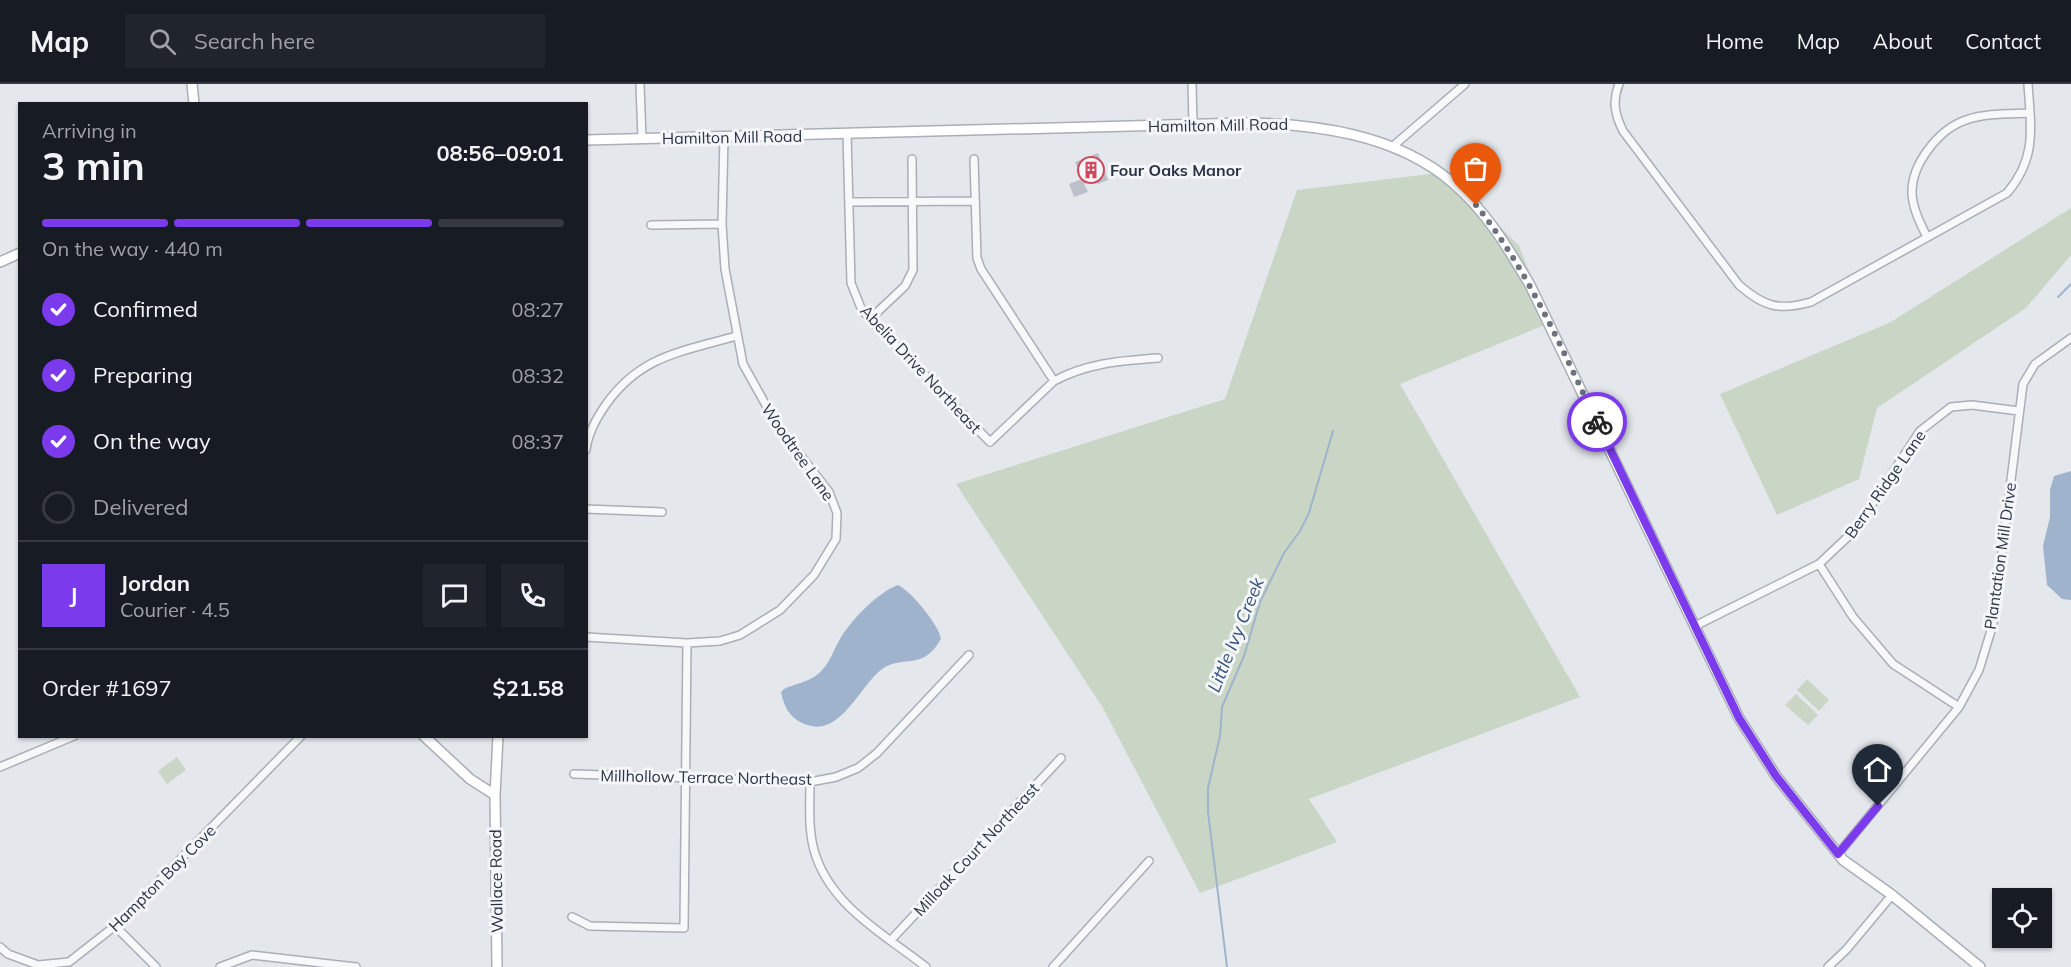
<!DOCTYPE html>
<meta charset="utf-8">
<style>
:root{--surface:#171b24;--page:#20242c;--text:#f1f3f6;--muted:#9ea1a6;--line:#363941;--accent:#7c3aed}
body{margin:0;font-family:Mulish,sans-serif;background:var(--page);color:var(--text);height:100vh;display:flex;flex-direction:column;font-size:22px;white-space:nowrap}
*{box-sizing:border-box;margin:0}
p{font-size:20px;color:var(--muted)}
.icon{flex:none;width:33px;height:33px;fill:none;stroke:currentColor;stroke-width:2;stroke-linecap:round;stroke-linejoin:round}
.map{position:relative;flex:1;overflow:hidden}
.panel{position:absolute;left:18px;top:18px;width:570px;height:636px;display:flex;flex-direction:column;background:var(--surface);border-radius:0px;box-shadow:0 2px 4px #0004}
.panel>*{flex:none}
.tools{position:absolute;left:1992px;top:804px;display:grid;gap:12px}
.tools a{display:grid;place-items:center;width:60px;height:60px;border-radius:0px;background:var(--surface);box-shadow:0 2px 4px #0004;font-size:30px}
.pin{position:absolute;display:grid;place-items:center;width:51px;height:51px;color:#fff;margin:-62px -26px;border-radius:50% 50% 50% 0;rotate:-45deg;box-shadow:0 0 6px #0007}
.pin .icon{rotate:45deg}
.courier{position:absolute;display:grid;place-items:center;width:60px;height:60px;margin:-30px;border:4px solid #7c3aed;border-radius:50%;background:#fff;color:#222;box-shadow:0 2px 8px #0007}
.overview em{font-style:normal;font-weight:700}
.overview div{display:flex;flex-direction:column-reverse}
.overview{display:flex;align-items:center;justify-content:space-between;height:102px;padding:0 24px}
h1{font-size:39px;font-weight:700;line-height:45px}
.bar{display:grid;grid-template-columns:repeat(4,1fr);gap:9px 6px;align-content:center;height:72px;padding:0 24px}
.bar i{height:8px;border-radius:4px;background:var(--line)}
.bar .selected{background:var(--accent)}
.bar p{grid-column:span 4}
.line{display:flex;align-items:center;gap:15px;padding:0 24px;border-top:2px solid var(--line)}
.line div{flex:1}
.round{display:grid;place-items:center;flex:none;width:63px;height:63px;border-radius:0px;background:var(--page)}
ol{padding:0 24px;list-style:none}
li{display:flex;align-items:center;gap:18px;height:66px}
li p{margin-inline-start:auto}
li .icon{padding:6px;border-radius:50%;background:var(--accent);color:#fff;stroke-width:4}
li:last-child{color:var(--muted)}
li i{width:33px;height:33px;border:3px solid var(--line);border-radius:50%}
header{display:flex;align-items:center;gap:36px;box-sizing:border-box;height:84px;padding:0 30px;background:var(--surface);border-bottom:2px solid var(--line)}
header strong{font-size:28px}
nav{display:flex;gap:33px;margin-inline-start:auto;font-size:21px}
.search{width:420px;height:54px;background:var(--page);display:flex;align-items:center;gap:15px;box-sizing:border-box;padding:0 21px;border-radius:0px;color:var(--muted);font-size:22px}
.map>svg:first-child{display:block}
</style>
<header>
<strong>Map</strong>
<div class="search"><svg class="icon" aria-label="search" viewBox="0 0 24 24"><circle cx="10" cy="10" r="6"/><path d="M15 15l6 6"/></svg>Search here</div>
<nav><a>Home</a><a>Map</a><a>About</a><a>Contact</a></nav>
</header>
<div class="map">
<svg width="2071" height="883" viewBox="0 0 2071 883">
<rect width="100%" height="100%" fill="#e4e7ec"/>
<path fill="#c9d6c5" d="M1447 88 1519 162 1550 239 1400 300 1580 613 1309 715 1337 758 1200 809 1103 624 956 400 1225 315 1297 106Z
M2071 124V171L2026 224 1877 324 1859 395 1777 431 1720 310 1891 238Z
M1807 595 1829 616 1819 627 1797 606Z
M1796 610 1818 631 1808 641 1785 621Z
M177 673 186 686 167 700 158 687Z"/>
<path fill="#9fb4cc" d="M2071 387V516L2062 515 2047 501 2043 462 2050 433V406L2054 392Z
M898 501C911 507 939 541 941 555 922 588 904 570 882 585 858 603 839 659 800 638 788 631 784 622 781 608L784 605C796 599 807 599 818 590 829 581 833 567 840 555 851 536 877 509 898 501Z"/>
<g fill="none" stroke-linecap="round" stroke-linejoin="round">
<path stroke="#9fb4cc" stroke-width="2" d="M2058 213 2071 200
M1227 883 1208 728V704L1220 652 1222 623 1244 572 1260 518 1284 469 1300 447 1309 429 1333 347"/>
</g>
<path fill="#bbc0ca" d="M1098 69 1108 96 1098 100 1096 95 1084 100 1088 108 1074 113 1069 100 1082 95 1075 78Z"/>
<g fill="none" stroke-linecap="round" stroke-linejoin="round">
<defs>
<path id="street" d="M640 0 642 55
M1192 0 1193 40
M1619 0C1612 17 1615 31 1623 47L1739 201C1764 223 1779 227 1811 218L2007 109C2037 74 2031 44 2028 0
M847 50 851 199 861 224 870 235 990 358 1054 297C1087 279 1120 277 1158 274
M1392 63 1465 0
M974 75 977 174 981 185 1054 297
M850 118 974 117
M651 141 722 140
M1927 153C1920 139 1913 125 1912 110 1911 80 1939 45 1966 36 1986 29 2009 30 2030 29
M870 235 905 202 913 186 912 75
M586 366C588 348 597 333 607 319 642 271 682 268 736 252
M586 425 662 428
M1819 480 1853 533 1893 580 1959 623
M1695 542 1819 480 1855 446 1920 347 1951 323 1972 321 2019 327
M586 553 687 559 720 557 740 551 780 526 814 491 836 455 837 429 829 408 777 341 743 280 725 185 722 140 724 53
M0 683 74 652
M574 690 810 698 836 693 858 684 877 669 969 571
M810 698C810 720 808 744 814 766 829 821 884 850 926 883
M1838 770 1959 623 1979 586 1993 540 2023 300 2035 280 2071 254
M572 833 590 842 684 844 687 559
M115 842 156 883
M891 856 1061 674
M0 863 8 870 38 881 69 878 115 842 301 652
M220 883 252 871 356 883
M1053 883 1149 777
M1828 883 1846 866 1892 811"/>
<path id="secondary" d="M192 0 194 20
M586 56 1245 39C1316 40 1396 50 1453 99 1486 127 1508 164 1530 201L1739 634 1776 692 1843 776 1892 811 1980 883
M0 178 20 169
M424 652 470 695 495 711
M497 883 495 711 498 652"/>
</defs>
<use href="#street" stroke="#a9aeb7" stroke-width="10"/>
<use href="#secondary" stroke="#a9aeb7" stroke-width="12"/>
<use href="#street" stroke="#f7f8fa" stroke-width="7"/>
<use href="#secondary" stroke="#fff" stroke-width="9"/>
</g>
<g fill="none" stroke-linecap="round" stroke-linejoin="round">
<path stroke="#6c737f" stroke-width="6" stroke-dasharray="0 10.8" d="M1476 121C1528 186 1561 263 1597 338"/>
<path stroke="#7c3aed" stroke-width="8" d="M1597 338 1739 634 1776 692 1838 770 1878 722"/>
</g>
<defs>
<symbol id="building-ring" viewBox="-11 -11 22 22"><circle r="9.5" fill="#f4f6f9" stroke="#d1495b" stroke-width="1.5"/><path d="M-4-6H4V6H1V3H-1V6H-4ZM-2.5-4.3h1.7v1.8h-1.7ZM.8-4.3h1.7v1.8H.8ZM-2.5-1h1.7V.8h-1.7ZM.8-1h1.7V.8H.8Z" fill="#d1495b"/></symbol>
</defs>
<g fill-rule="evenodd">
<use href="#building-ring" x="1076" y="71" width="30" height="30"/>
</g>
<g text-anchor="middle" stroke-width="6" stroke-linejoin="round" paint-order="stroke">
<g font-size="16" fill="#2b3445" stroke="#f4f6f9">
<text transform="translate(1218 41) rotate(-1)" y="6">Hamilton Mill Road</text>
<text transform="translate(732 53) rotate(-1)" y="6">Hamilton Mill Road</text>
<text transform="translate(921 285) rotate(47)" y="6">Abelia Drive Northeast</text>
<text transform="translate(798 368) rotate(55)" y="6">Woodtree Lane</text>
<text transform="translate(1885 400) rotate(-55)" y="6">Berry Ridge Lane</text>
<text transform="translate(2000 472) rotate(-82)" y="6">Plantation Mill Drive</text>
<text transform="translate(706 693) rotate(1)" y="6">Millhollow Terrace Northeast</text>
<text transform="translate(976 765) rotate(-47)" y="6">Milloak Court Northeast</text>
<text transform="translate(162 794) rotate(-45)" y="6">Hampton Bay Cove</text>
<text transform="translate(496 797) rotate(-91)" y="6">Wallace Road</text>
</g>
<g font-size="16" font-weight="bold" fill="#2b3445" stroke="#f4f6f9" text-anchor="start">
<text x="1110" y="92">Four Oaks Manor</text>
</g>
<g font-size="18" font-style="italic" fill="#34527a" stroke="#f4f6f9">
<text transform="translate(1236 551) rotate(-68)" y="6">Little Ivy Creek</text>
</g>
</g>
</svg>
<div class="tools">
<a><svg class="icon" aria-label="locate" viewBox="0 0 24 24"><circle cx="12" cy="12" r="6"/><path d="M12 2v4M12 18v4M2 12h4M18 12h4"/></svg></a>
</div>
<div class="pin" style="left:1476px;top:121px;background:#ea580c"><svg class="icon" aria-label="bag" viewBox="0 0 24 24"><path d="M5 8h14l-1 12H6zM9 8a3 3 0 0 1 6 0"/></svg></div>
<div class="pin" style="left:1878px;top:722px;background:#1f2937"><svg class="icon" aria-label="home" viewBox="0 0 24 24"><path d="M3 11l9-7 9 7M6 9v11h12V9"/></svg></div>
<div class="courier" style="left:1597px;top:338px"><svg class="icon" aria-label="bike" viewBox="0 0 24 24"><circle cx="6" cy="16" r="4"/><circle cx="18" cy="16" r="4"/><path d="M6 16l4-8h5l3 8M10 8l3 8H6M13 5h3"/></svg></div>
<section class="panel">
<div class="overview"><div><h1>3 min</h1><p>Arriving in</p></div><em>08:56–09:01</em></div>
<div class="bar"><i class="selected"></i><i class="selected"></i><i class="selected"></i><i></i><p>On the way · 440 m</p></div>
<ol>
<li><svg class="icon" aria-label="check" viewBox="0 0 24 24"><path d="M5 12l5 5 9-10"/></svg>Confirmed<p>08:27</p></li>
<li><svg class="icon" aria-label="check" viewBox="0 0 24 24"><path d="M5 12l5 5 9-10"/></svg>Preparing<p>08:32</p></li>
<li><svg class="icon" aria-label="check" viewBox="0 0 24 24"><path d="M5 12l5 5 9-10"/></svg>On the way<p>08:37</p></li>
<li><i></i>Delivered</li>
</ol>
<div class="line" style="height:108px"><b class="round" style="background:var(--accent);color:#fff">J</b><div><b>Jordan</b><p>Courier · 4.5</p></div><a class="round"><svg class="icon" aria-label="chat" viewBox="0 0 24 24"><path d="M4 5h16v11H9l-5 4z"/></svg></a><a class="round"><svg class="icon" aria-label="phone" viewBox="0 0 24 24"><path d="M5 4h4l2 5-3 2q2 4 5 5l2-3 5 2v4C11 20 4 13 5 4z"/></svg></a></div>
<div class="line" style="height:78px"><div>Order #1697</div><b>$21.58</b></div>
</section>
</div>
